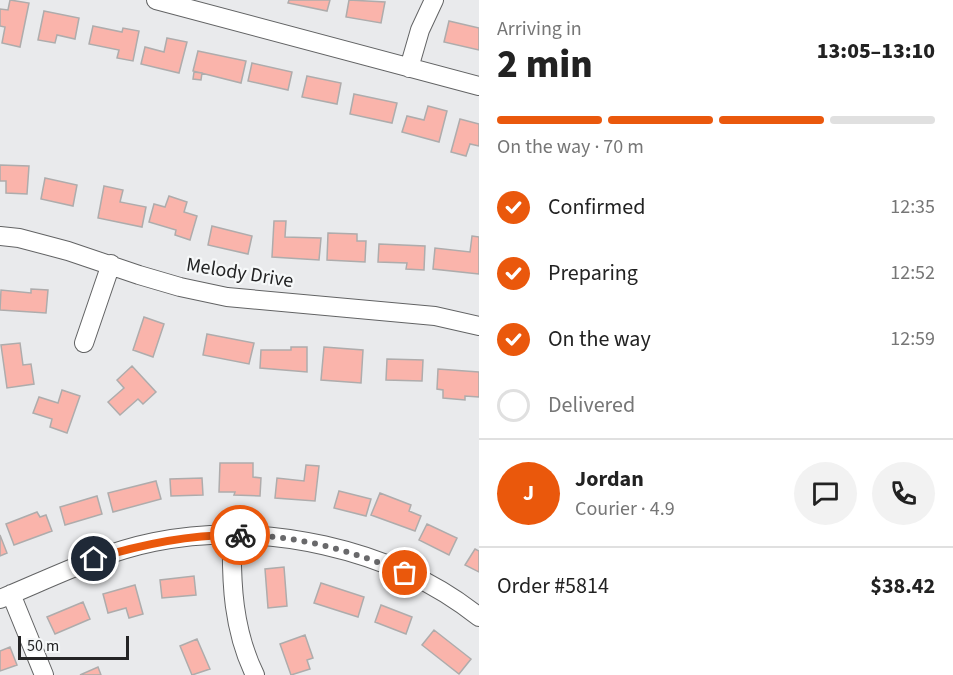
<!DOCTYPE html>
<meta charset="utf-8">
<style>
:root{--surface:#fff;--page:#f2f2f2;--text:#222;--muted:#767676;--line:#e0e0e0;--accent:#ea580c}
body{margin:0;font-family:"Source Sans 3",sans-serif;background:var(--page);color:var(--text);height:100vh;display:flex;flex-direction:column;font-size:22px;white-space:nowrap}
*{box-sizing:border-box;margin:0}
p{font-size:20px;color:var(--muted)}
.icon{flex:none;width:33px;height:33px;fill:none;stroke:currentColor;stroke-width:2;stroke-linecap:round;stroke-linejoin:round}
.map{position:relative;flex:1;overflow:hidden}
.side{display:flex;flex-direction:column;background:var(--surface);width:474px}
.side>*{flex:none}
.scale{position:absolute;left:18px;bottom:15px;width:111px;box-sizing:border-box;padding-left:6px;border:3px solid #242425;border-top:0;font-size:16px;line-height:21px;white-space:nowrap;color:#242425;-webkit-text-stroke:4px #f6f8f9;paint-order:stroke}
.pin{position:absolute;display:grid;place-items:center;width:51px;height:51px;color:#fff;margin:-26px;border:3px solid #fff;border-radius:50%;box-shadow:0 2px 6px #0007}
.courier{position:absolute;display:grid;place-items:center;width:60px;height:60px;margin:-30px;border:4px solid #ea580c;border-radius:50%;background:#fff;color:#222;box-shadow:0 2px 8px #0007}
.head em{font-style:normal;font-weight:800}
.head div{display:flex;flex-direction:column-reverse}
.head{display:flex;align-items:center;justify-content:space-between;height:102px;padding:0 18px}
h1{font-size:39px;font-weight:800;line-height:45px}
.bar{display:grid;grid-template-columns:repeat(4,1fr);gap:9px 6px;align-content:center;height:72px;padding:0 18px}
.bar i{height:8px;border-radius:4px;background:var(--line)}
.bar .current{background:var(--accent)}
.bar p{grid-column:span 4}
.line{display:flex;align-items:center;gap:15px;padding:0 18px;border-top:2px solid var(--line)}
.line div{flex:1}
.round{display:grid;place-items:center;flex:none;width:63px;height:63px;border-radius:32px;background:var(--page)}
ol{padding:0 18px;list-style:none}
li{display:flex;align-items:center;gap:18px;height:66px}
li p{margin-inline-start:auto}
li .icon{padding:6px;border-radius:50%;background:var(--accent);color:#fff;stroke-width:4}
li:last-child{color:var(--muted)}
li i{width:33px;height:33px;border:3px solid var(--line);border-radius:50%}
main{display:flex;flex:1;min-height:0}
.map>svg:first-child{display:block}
</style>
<main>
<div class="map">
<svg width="479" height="675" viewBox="0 0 479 675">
<rect width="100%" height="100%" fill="#e9eaec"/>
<path fill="#fab4ab" stroke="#aeacac" stroke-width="1.5" d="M10 0 29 3 20 47 2 43 5 27 0 26V9L8 10Z
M289 0H330L327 11 288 3Z
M349 0 385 2 381 23 346 17Z
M44 11 79 18 75 39 57 35 55 43 38 40Z
M449 21 479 28V50L444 42Z
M93 26 122 32 123 28 139 31 133 61 117 58 119 50 89 44Z
M167 38 187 42 179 73 141 64 145 47 164 52Z
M198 51 246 61 241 83 193 71Z
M252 63 292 72 288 90 248 81Z
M194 72 202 73 201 80 193 79Z
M307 76 341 83 337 104 302 97Z
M354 94 397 103 392 123 350 114Z
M428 106 447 111 439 142 402 132 407 116 424 120Z
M460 119 479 124V146L470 144 466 156 451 152Z
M0 165 29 166 27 194 6 193V181H0Z
M45 178 77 185 73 206 41 199Z
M104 186 123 190 120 202 146 207 142 227 98 218Z
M169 196 187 202 184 212 197 216 190 240 175 235 176 230 149 222 154 204 165 207Z
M274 221H286L285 237 321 238 319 260 272 257Z
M212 226 252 236 248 254 208 245Z
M328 233 357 234V241H366L365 262 327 260Z
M472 236 479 237V274L433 269 435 248 470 252Z
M379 244 425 246 424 270 406 269 407 263 378 262Z
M31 289 48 290 46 313 0 310 1 290 31 293Z
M144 317 164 324 153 357 133 350Z
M207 334 254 343 249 364 203 355Z
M20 343 23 365 31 364 34 384 7 388 1 345Z
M291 347H307V372L260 368 261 350H291Z
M324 347 363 350 361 383 321 380Z
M387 359 423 360 422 381 386 380Z
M132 366 156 392 143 404 138 399 120 415 108 402 124 388 117 380Z
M438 369 479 372V397L465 396V400L443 398V390L437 389Z
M62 390 80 396 67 433 50 427 52 419 33 413 39 397 58 403Z
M220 463H253V477L261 478 260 496 234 495 235 492H219Z
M306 465 319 466 315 501 275 498 277 478 304 481Z
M202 478 203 495 171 496 170 479Z
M156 481 161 499 113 512 108 493Z
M339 491 371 499 366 516 334 508Z
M380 493 411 505 409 511 421 516 415 531 371 515Z
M97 496 102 514 65 525 60 507Z
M37 512 40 517 46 515 52 531 14 545 6 524Z
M427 524 457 538 449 555 419 540Z
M0 535 7 553 0 556Z
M475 549 479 551V572L465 565Z
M284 567 287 606 268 608 265 569Z
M194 576 196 595 162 598 160 580Z
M321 583 364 597 358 617 314 603Z
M135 585 143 614 129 618 126 608 108 613 103 594Z
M83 602 90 619 55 634 47 617Z
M381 605 412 617 406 634 375 622Z
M434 630 471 659 459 674 422 645Z
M305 635 313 658 307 660 310 669 291 675 280 644Z
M197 639 210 669 192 675 180 646Z
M10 647 17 665 0 671V651Z
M98 667 101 675H80Z"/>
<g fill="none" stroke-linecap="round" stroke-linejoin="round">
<defs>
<path id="minor" d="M156 0 479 86
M409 68 420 30 434 0
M0 236 19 238 68 251 139 275 180 287 227 297 435 316 479 326
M84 343 111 264
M232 534C231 583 233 630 255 675
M11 594 44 675
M0 599C51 578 100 553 154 542 261 520 393 548 479 617"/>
</defs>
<use href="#minor" stroke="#626364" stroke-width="20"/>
<use href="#minor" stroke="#fff" stroke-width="18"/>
</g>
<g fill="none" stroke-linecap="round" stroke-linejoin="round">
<path stroke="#69696b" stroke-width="6" stroke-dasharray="0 10.8" d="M240 535C297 535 353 551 405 573"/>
<path stroke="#ea580c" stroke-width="8" d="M94 559C142 544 189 534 240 535"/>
</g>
<g text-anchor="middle" stroke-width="4.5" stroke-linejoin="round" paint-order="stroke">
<g font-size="20" fill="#242425" stroke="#f6f8f9">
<text transform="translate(240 272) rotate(9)" y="7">Melody Drive</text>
</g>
</g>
</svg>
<div class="scale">50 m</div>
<div class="pin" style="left:405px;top:573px;background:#ea580c"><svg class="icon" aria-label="bag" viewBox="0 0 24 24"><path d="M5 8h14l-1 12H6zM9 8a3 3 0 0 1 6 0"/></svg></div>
<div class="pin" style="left:94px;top:559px;background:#1f2937"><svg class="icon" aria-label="home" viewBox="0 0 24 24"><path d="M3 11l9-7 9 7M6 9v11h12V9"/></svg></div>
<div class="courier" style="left:240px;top:535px"><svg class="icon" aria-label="bike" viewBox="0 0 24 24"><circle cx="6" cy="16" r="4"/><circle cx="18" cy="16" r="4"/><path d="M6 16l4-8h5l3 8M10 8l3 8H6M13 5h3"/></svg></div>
</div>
<section class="side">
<div class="head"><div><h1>2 min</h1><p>Arriving in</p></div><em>13:05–13:10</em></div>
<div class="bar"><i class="current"></i><i class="current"></i><i class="current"></i><i></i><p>On the way · 70 m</p></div>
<ol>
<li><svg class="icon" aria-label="check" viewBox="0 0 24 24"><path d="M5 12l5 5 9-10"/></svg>Confirmed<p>12:35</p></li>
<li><svg class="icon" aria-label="check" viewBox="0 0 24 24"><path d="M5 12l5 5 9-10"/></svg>Preparing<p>12:52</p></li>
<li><svg class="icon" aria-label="check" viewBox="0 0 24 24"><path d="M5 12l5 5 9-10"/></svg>On the way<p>12:59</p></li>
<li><i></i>Delivered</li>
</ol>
<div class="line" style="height:108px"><b class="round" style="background:var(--accent);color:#fff">J</b><div><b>Jordan</b><p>Courier · 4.9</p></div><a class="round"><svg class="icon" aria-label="chat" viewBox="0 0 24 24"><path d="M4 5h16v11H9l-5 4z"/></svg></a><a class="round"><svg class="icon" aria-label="phone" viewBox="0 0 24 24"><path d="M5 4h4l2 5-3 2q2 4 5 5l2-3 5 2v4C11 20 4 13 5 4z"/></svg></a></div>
<div class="line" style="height:78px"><div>Order #5814</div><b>$38.42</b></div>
</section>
</main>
